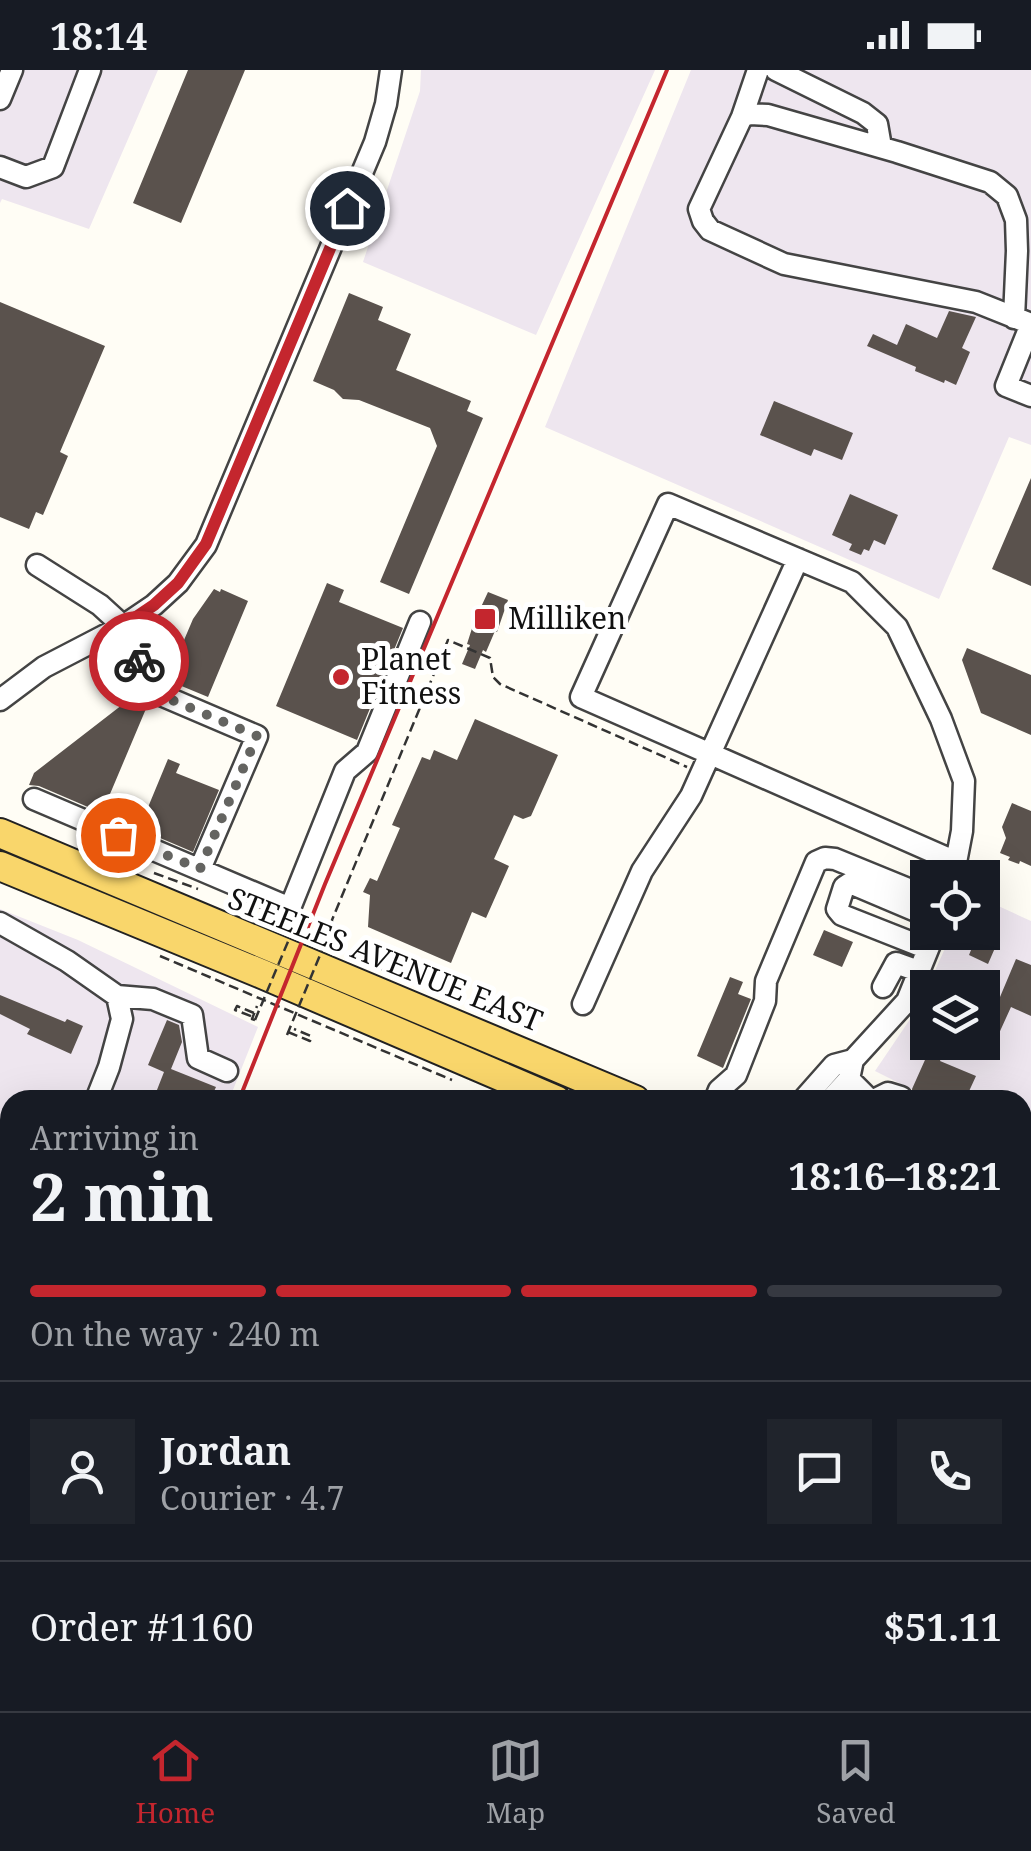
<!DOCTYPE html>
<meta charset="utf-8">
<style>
:root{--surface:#171b24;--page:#20242c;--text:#f1f3f6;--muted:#9ea1a6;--line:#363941;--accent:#c4262e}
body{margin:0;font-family:"Noto Serif",serif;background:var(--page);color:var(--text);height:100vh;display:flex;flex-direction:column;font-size:38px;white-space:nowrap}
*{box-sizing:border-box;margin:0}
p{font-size:32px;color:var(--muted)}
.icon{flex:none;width:55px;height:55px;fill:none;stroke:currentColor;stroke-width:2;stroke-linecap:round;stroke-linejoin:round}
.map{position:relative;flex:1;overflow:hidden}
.drawer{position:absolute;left:0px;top:1020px;width:1032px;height:622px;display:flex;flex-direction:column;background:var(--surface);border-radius:30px 30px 0 0;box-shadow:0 10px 40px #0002}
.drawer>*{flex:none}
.tools{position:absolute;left:910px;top:790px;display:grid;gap:20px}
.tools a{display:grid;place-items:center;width:90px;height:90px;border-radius:0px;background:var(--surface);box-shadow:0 10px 40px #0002;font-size:50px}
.pin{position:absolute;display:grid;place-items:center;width:85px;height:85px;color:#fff;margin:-42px;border:5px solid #fff;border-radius:50%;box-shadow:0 2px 10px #0007}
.courier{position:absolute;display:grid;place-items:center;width:100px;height:100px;margin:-50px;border:8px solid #c4262e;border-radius:50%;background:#fff;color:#222;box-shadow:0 2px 12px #0007}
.summary em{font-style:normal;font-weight:700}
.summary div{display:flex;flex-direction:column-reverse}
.summary{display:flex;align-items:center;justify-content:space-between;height:170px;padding:0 30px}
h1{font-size:65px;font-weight:700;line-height:75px}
.bar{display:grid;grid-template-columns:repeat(4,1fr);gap:15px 10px;align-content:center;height:120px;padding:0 30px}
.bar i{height:12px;border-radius:8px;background:var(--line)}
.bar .selected{background:var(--accent)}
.bar p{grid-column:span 4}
.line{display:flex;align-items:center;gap:25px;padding:0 30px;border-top:2px solid var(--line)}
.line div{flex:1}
.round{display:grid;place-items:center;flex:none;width:105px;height:105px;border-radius:0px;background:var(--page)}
.status{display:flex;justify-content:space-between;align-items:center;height:70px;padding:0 50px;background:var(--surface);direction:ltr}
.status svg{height:28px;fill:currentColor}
.menu{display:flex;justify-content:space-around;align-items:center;height:140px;border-top:2px solid var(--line);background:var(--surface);font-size:28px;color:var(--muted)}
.menu a{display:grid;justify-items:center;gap:5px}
.menu .selected{color:var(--accent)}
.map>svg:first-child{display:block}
</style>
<div class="status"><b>18:14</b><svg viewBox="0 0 49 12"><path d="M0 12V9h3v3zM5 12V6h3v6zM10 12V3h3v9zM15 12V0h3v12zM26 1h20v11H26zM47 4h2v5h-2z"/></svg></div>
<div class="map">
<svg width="1031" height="1641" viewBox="0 0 1031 1641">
<rect width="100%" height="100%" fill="#fffdf5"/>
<path fill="#eee6ef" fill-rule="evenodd" d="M0 0H158L89 159 2 129 0 133Z
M421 0H655L536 265 363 192 420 21Z
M691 0H1031V375L1009 367 939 529 545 357Z
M983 829 1031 851V1048L1023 1069 1022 1030H933L875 1001 919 936 952 863 982 862ZM928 918H982V972H928Z
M0 839 78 870 258 957 229 1030H10V1360L0 1356Z"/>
<path fill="#5a524d" d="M188 0H245L181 153 133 133Z
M349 223 383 237 378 250 411 264 396 300 471 331 467 341 483 348 409 524 380 512 437 376 430 358 359 330 343 329 334 320 313 311Z
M0 232 105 276 60 382 68 386 43 445 36 442 29 459 0 447Z
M949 241 976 247 962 278 970 282 956 315 945 310 944 313 915 301 916 297 867 276 873 264 897 275 906 254 937 268Z
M774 331 853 363 842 390 814 379 811 386 760 365Z
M1031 408V516L992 499Z
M850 424 898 445 885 475 874 470 869 481 864 479 861 485 849 480 852 474 832 465Z
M327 513 344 520 339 532 403 558 357 670 276 636Z
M214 519 220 522 221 519 248 531 208 627 167 610 193 549Z
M488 522 508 530 497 562 495 561 486 582 483 580 475 599 462 594 470 575 467 574 474 552Z
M967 578 1031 605V665L981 643 962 590Z
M131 628 148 634 102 743 39 716 29 715 34 703Z
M475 649 558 685 531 746 523 749 514 745 494 789 509 796 486 848 472 842 451 893 368 857 370 825 363 822 370 808 377 811 400 758 392 755 422 687 430 690 434 680 457 690Z
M168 689 180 694 176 703 219 720 193 782 139 759Z
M1012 733 1031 741V796L1020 791 1019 794 1008 790 1010 787 1000 783 1006 768 1002 757Z
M824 860 853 872 842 897 813 885Z
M978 863 998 871 988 894 969 885Z
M1016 889 1031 895V946L1011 937 996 970 982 964V942L992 946Z
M730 907 743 912 738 924 751 929 723 998 697 986Z
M0 925 65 952 67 949 83 956 71 984 27 964 30 959 0 944Z
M167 950 179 955 182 972 171 999 216 1017 210 1030H155L157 1026 155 1025 164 1002 148 995Z
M933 972H947L940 991 976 1006 965 1030H914L912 1019Z"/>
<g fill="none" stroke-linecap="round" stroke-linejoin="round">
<defs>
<path id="minor" d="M776 0 863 43 877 54 881 77
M0 29 12 0
M742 47 758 0
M0 97 26 107 53 97 90 0
M1014 248 1017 181 1016 150 1007 126 990 112 897 82 768 45 750 44 742 47 699 139 703 151 710 160 784 194 976 232 1031 254
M1031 254 1006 316 1031 326
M37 495 100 535 123 556 143 600 161 625 257 666 200 799
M0 630 44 597 123 556 154 535 178 513 206 475 375 72 386 34 391 0
M34 729 290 838 345 701 367 682 420 552
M953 808 962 761 964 711 941 649 897 557 852 512 668 434 581 627 956 792
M928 846 850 813 844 817 837 839 842 845 928 879
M0 853 67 891 117 926 153 929 192 945 198 988 227 1001
M883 917 896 893 921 902
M583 934 642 801 691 726 798 489
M849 1009 870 1030
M96 1030 109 997 122 949 117 926
M715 1030 719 1020 736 1005 765 931 766 911 816 792 825 788 835 789 928 827
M803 1030 834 995 853 990 907 931 935 862
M830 1030 849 1009 853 990
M874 1030 888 1023 901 1027
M0 1100 10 1104
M1022 1117 1031 1097
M0 1365 10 1373
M1022 1471 1031 1476
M0 1509 10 1513
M422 1632 428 1641
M177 1641 178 1632
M297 1641 303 1632
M455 1641 462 1632
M712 1641 716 1632"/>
<path id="major" d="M0 763 635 1030
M0 796 262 904 556 1030
M1022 1198 1031 1202
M1022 1231 1031 1234
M1022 1377 1031 1356
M1022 1422 1025 1416 1031 1413
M922 1641 926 1632"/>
</defs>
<use href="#minor" stroke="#444" stroke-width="25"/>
<use href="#major" stroke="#222" stroke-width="32"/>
<path stroke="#333" stroke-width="2.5" stroke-dasharray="10 5" stroke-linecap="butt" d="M154 803 198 819
M265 848 418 915
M332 856V850L448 570 490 588 493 607 500 614 687 697
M160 886 452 1010
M254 943 237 936 235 940 256 948
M255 950 252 949 257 936
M288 962 310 971 311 966 294 959
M657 1025 670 1030
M1022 1261 1026 1257
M1022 1275H1031
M480 1641 485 1632"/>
<use href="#minor" stroke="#fff" stroke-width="20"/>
<use href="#major" stroke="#f9d66b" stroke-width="28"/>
<path stroke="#c4262e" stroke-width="4" d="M239 1030 325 814 667 0
M125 1641 126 1632"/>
<path stroke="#333" stroke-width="2.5" stroke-dasharray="10 5" stroke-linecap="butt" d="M255 950 300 843
M287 965 332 856"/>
</g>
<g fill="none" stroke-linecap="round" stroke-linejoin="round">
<path stroke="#646461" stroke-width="10" stroke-dasharray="0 18" d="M118 765 200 799 257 666 160 625 139 591"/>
<path stroke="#c4262e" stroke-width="12" d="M139 591 123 556 154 535 178 513 206 474 347 138"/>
</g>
<g fill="#c4262e" stroke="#fff" stroke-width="4">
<rect x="473" y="537" width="24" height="24" rx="5"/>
<circle cx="341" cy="607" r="10"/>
</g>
<g text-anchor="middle" stroke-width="10" stroke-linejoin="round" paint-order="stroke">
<g font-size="30" fill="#111" stroke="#fff" text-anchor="start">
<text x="508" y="559">Milliken</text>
<text x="361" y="600">Planet<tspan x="361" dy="34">Fitness</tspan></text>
</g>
<g font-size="30" fill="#111" stroke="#fff">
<text transform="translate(385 890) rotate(22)" y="10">STEELES AVENUE EAST</text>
</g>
</g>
</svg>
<div class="tools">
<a><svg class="icon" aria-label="locate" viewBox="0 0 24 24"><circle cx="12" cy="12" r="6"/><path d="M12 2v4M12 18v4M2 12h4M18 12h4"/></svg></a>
<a><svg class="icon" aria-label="layers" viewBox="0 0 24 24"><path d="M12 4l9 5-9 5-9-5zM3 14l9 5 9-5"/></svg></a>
</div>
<div class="pin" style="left:118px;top:765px;background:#ea580c"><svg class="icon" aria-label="bag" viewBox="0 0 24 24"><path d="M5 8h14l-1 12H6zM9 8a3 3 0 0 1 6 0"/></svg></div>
<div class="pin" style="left:347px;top:138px;background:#1f2937"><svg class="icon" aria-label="home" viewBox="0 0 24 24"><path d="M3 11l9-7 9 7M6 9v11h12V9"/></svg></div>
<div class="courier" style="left:139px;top:591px"><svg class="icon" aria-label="bike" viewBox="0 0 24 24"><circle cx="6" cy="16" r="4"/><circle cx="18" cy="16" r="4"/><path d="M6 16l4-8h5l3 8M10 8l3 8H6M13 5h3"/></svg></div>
<section class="drawer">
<div class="summary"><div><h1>2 min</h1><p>Arriving in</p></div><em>18:16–18:21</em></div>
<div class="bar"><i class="selected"></i><i class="selected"></i><i class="selected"></i><i></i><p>On the way · 240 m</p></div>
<div class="line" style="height:180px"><a class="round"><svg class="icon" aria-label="person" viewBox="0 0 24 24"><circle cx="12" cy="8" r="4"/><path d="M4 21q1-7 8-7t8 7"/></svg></a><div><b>Jordan</b><p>Courier · 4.7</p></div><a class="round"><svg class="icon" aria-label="chat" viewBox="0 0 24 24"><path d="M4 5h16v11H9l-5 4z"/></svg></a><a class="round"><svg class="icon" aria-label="phone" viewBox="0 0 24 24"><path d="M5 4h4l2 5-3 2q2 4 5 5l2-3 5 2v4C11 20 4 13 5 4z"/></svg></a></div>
<div class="line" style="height:130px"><div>Order #1160</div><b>$51.11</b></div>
</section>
</div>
<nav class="menu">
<a class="selected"><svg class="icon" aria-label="home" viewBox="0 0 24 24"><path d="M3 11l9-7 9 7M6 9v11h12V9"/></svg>Home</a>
<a><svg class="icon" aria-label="map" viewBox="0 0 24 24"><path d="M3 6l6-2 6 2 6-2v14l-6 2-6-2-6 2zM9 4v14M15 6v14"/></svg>Map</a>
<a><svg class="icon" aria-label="saved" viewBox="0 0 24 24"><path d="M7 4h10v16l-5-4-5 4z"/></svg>Saved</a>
</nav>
